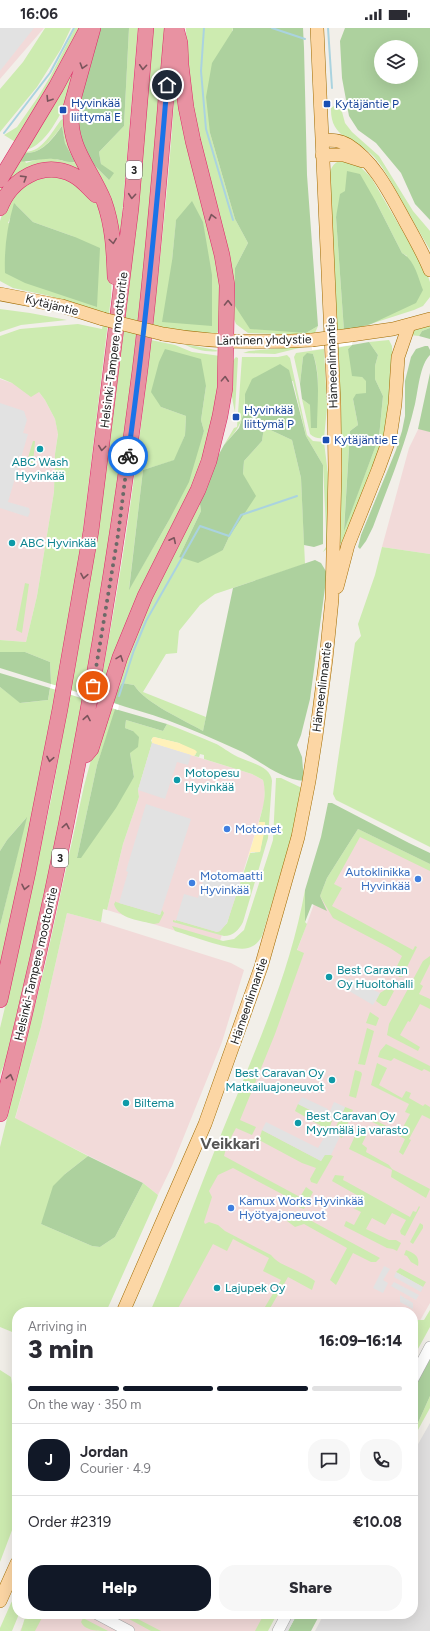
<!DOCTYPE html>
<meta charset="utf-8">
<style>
:root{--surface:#fff;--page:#f7f7f7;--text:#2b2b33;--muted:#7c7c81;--line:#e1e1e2;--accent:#111827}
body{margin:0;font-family:Figtree,sans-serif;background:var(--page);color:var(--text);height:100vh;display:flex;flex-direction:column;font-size:15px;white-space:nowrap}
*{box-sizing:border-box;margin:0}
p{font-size:13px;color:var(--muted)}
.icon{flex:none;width:22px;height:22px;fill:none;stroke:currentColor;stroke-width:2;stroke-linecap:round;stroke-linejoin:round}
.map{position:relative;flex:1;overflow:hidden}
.panel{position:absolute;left:12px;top:1279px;width:406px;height:312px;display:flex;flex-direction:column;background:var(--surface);border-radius:16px;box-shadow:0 4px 16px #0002}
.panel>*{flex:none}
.tools{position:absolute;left:374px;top:12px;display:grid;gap:8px}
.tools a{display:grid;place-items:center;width:44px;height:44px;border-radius:50%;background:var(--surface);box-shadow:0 4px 16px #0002;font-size:20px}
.pin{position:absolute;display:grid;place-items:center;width:34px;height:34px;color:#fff;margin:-17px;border:2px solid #fff;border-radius:50%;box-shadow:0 1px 4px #0007}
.courier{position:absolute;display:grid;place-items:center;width:40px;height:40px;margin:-20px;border:3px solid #1a73e8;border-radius:50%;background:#fff;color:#222;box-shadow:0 1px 5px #0007}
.head em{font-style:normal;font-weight:800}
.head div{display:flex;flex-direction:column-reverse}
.head{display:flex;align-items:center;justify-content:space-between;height:68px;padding:0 16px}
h1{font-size:26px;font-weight:800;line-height:30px}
.bar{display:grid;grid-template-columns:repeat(4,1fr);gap:6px 4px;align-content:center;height:48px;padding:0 16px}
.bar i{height:5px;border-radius:3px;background:var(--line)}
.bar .on{background:var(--accent)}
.bar p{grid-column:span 4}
.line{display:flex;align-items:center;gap:10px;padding:0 16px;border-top:1px solid var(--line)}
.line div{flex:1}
.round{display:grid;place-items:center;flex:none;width:42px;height:42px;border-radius:16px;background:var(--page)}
.primary-button{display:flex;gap:8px;margin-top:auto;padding:8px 16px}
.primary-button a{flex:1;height:46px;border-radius:16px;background:var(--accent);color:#fff;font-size:16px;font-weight:800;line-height:46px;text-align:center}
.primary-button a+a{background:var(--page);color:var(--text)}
.status{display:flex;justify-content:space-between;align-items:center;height:28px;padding:0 20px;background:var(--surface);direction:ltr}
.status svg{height:11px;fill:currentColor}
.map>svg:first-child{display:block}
</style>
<div class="status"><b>16:06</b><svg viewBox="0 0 49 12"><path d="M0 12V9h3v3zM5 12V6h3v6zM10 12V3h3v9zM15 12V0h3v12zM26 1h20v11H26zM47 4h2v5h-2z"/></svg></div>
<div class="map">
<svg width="430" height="1603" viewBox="0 0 430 1603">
<rect width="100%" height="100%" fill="#f2efe9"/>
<path fill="#e0dfdf" d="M430 1395V1603H315L324 1586H413V1425Z"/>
<path fill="#f2dad9" d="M0 0H44L0 51Z
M0 351 39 364 45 372 55 391 58 405 55 426 54 464 37 568 26 614 0 612Z
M430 377V526L382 519 409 420Z
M152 715 252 746 263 752 265 760 264 776 230 887 224 900 219 916 107 882 123 816 139 769 138 762Z
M358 801 430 836V1275L413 1305V1284H152L257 1033 314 876Z
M67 885 101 894 231 935 244 942 222 1014 172 1138 158 1167 143 1155 15 1091 41 999Z
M28 1586H265L257 1603H20Z"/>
<path fill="#cdebb0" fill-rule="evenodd" d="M45 0H71L61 21 37 59 0 104V61L23 34Z
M75 0H82L17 115 4 107 17 99 38 69 50 49Z
M129 0H138L120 212 90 137V133L109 152 101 136 99 124 124 98Z
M152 0H166L157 111 129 383 86 664 36 915 7 1029 0 1047V1000L21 912 52 767 89 556 107 429 133 210Z
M186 0H233L210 105 235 191 248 215 235 240 306 305 318 298 314 307 248 305 236 296 233 289 202 131 187 41Z
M81 20 67 70 63 79H61L60 82 62 83C55 96 44 115 29 121L23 120Z
M176 35 217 217 222 298 218 304 213 307 175 302 152 297C163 210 172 122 176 35ZM176 193 203 194 172 233Z
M334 78H338L341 80 345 95 352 104 379 128 413 183 430 203V222C419 203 408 185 398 166 390 152 382 136 370 125 353 110 330 110 331 80Z
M65 90 88 150 56 137 0 171V161L21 123C40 128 51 105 61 92ZM62 98 65 115 75 134C67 135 63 132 55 131 45 129 35 132 26 135L21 125C41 127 50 113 62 98Z
M342 132C357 135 362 139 372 151L427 245 430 254V269L423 278 414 282 358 300 407 228 402 225 376 174 345 163 336 189 344 303 335 304 329 151C330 141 332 135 342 132Z
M56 144 94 170 101 182 112 235 111 269 80 528 41 751 0 940V898L26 790 7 812 0 823V659L21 675 48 672 51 656 50 634 25 624H0V612L26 614 37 568 54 464 55 426 58 406 55 391 45 372 39 364 31 369 12 355 0 350V308L20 301 78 296 102 301 104 286 50 268 13 260 0 253V193L6 174 23 154ZM16 177 33 194 75 209 8 195Z
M0 281 30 285 67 292 21 297 0 304Z
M430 296V300L422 303 419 308 410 307 417 300Z
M151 312 175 317 192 324 220 328V356L208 428 94 686C120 563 137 438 151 312ZM206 358 201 392 204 403 168 494 129 561 143 442 175 432 185 407 186 388 161 379Z
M389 312 392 318 393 352 386 403 379 426 342 516 340 515 341 421 336 320 352 317 348 321 362 349 366 352V365L353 371 358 397 350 403 344 501 379 409 383 368 375 351V338L378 327 369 314Z
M184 316 216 322 218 323C209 325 192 321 184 316Z
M307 318 275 326 243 325 249 323Z
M324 321 327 380 324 410C319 411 314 410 310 406L302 371 310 377 317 374C318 357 319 342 313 326L303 329 300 356 294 329 296 325Z
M287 327 290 330 307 407 313 413 324 414 329 454 328 520 323 524 326 519V501L323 437 306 408 293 353 245 366C245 390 240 400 224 417L234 400 237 399 242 329H278Z
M236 329 238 330 235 384C232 372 226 337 236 329Z
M264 399 292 412 301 450 305 536 215 566 200 577 179 603 177 625 166 626 143 664 206 689 203 703C184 692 145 675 134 657L122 655 111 675 110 679 115 681 114 687 97 737 77 830 134 749 130 725 133 703 125 700 126 692 163 703 167 696C183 702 198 708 214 715 222 718 229 725 238 729 248 734 271 738 272 753L268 810 243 894C239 902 233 908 224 908L173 894V892L176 893V892L217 904 220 903 227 895 250 825 260 824 265 795 259 794C263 779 267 767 263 752L252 746 204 731V727L200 726 199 729 194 728 196 726 179 715 154 709 151 712 152 715 138 762 139 769 123 816 107 882 103 881 101 894 67 885 41 999 15 1090 88 1128 65 1146 41 1196 92 1218 100 1219 115 1209 143 1155 158 1167 157 1170 106 1284H17V1306L0 1299V1119L46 933 84 758 96 713 128 620 199 469 201 483 179 529 223 522 229 509 243 446 244 433 262 413Z
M33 413H35L33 436 30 437 27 436V433Z
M382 519 430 526V819L336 772 333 766 355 615 361 608 358 596 375 547Z
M25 555 29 556 22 605 16 602Z
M276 750H281L302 760 293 804 262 908C259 914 255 918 248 920 233 924 192 908 175 903L172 898 223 913 234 911 244 902 273 812Z
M358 801 430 836V843L360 809 334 856 342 860 332 878 413 922 415 918 417 919 402 949H399L395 942 402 928 390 920 333 890 320 868 327 850Z
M305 862V894L307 896 297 922 304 925 275 1006 240 1092 256 1099 252 1107 236 1100 227 1117 224 1128 300 1169 306 1159 313 1164 304 1181 296 1178 297 1174 233 1140 218 1147 209 1163 212 1169 204 1194 205 1196 209 1194 218 1197 225 1203 271 1227C279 1237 291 1239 301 1245 306 1247 311 1250 315 1253L312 1262 288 1249 268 1284H262L281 1252 263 1243 269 1230 233 1211 227 1223 213 1216 176 1284H150C176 1225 198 1164 222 1104 254 1025 290 946 305 862Z
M116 873V874L160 887 162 882 164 885 159 895 154 896C142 893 118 891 114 876Z
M430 928V936L420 956 423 958 419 966 430 971V981L420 976 410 994 408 993 400 1007 420 1019 418 1023 387 1007 389 996 423 933Z
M388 960 394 963 386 978H383L376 973 380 965Z
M370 984 379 990 376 998 366 995Z
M367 1000 374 1003 365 1037 358 1036Z
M386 1016 430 1038V1044L424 1041 422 1043 394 1030 391 1033 378 1029 380 1023Z
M377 1035 387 1040 379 1057 402 1070 406 1063 411 1065 409 1070 423 1078 425 1076 430 1079V1091L422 1087 409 1111 411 1112 403 1127 399 1124 405 1111 363 1089 364 1084 372 1088 371 1090 400 1105 410 1086 405 1084 409 1076 371 1057Z
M355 1042 361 1044 362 1046 356 1070 349 1068Z
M298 1076 332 1093 329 1101 334 1103 345 1079 353 1082 342 1110 295 1083Z
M358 1101 367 1106 362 1116 367 1120 366 1124 389 1137 392 1141 430 1161 426 1170 391 1149 392 1142 349 1121Z
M262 1102 321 1133 324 1127 328 1126 333 1128 317 1156 311 1154 310 1151 316 1140 302 1135 259 1112Z
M335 1147 344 1148 343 1152 347 1154 410 1189 413 1183 416 1184 419 1178 420 1179 405 1208 401 1206 400 1203 406 1192 392 1185 385 1197 372 1190 366 1201 389 1212H396L401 1215 397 1223 393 1221 387 1220 344 1198 346 1193 354 1197 361 1184 353 1180H356L362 1170 332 1153Z
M292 1184H295L380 1230 376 1234H371L353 1225 336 1257 330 1252 347 1220 304 1196 295 1199 287 1193Z
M420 1195 423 1197V1200L413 1216 410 1214Z
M406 1222C414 1225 420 1228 418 1238L411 1234 407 1228 404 1227Z
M400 1240 426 1254 423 1259 396 1244Z
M430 1282V1299L413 1330V1292H424Z
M0 1342 11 1349 14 1371 17 1373V1489L0 1534Z
M430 1368V1380L413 1411V1406Z
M17 1566V1586H19L12 1603H0V1600L11 1575Z
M26 1586H44L35 1603H21Z
M264 1586H277L268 1603H255Z
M132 1588 161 1603H151L129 1591Z
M83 1590 108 1603C98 1603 85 1603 81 1594Z"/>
<path fill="#add19e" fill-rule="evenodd" d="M98 0H129L124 98 99 124 101 136 114 145 109 152 90 133 82 119 77 87Z
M233 0H303L304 20 307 147 318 298 306 305 250 301 235 278V240L248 215 235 191 210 105 206 69 212 35 233 2Z
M345 0H430V192L415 176 401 145 376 115 358 102 349 88 342 50 340 13ZM381 19H411V49H381Z
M62 98 65 115 75 134C66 135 61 131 53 131 40 130 29 135 16 133L21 125C41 127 51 113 62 98Z
M347 143 360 146 376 174 402 225C415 232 418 250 423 262L416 275 371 296 344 303 336 189 340 166 345 163Z
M192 173 203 194 212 247V298L162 294 172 233 176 192Z
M14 175 33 194 75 209 100 220 97 279 25 255 5 245C4 221 7 199 14 175Z
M430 300V311L419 308 422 303Z
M369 314 378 327 375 338V351L383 368 379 409 344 503 350 403 358 397 353 371 356 366 366 365V353L362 349 352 348 348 321 352 317Z
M425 318H428L430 322V327C420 336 418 363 415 376 405 419 388 458 373 499L366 513 360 521 358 519 361 507 396 422 402 403 405 388V353L411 329 416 321Z
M165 321 201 331 206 358 201 392 204 403 189 454 168 494 129 562 143 442 174 432 185 407 186 388 161 379 151 364 159 334Z
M307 325 313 326C321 350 317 375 317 400H311L310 377 302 371 300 356 303 329Z
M280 336 289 342 306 408 323 437V516L314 519 304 517 301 450 292 412 264 399 262 413 244 433 243 446 256 468 229 509 223 522 198 535 179 529 201 483 199 469 213 437 224 417 239 400 245 381V366L252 351Z
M430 345V404L418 401Z
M315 532 321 535 327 545 310 671 301 707 297 717 302 729 304 753C281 752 258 731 238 722 214 711 191 701 167 692 149 685 130 681 111 674L122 655 134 657C145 675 184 692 203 703L233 560Z
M0 624H25L50 634 51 656 0 640Z
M0 645 50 660 48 672 20 675 0 659Z
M115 681 167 696 163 703 126 692 125 700 133 703 139 709 138 719 130 725 134 749 116 780 81 830H77L97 737Z
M328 775H332L409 815 430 825V836L358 801 327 850 320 868 327 883 312 876 305 894V862L321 809Z
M27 789 0 898V823L7 812Z
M88 1128 143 1155 115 1209 100 1219 92 1218 41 1196 53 1158 65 1146Z
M430 1327V1368L413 1406V1359Z
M297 1586H320L311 1603H288Z"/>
<path fill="#fff1ba" d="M154 709 179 715 195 722 197 724 194 728 152 715V710Z
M259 794H265L264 805 260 824H251L248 829Z"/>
<path fill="#e2e2e2" d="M0 0H34L0 43Z
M0 375 24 383 27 392 23 405 28 406 8 474 29 480 30 484 28 489 0 480Z
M152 715 191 727 188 737 177 734 165 771 138 762Z
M146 776 191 791 160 887 119 875 128 844 126 843Z
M206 843 240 854 227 895 220 903 217 904 176 892 184 866 198 870Z
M349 950 380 965 373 977 344 960Z
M302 1069 328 1081 325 1089 298 1076Z
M334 1074 345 1079 339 1092 328 1088Z
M266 1094 318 1120 328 1103 340 1108 331 1127H325L321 1133 262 1102Z
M384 1238 390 1241 383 1252 388 1255 383 1265 373 1260Z
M396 1244 423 1259 421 1264 394 1249Z
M394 1254 419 1267 416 1272 391 1258Z
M400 1267 413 1275V1281L400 1274Z
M293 1586H297L288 1603H283Z"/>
<path fill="#fff" d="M351 302 352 317 312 322 311 307Z
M51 656 119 677 118 682 50 660Z"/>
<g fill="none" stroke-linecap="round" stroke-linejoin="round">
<path stroke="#aad3df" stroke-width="2" d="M204 0 201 43 206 101 233 192
M272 0 305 11
M328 0 332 60
M4 105 50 45 74 0
M119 668 134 622 146 593 200 498 229 508 241 487 297 468"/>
<defs>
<path id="minor" d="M413 1351 430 1319
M97 1586 129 1603
M278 1603 287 1586"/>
<path id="major" d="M322 112C332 112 340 112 348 117 375 134 390 166 405 193 414 209 423 225 430 242
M322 127H344L363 133
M0 266 62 278 103 291
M163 306C213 315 261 315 312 312
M351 307 393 301 430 291
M337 559 348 517 378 442 390 409 395 376 398 329 409 297
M123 1284 205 1096 261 939 298 809 309 753 316 708 326 631 332 571 335 442 334 375 317 0
M0 1573 17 1535"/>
<path id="highway" d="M93 0 71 79C68 121 89 137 104 173 113 198 114 223 115 249
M0 152 56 59 86 3
M0 180C11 151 43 132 73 147 83 152 88 160 96 167
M86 727 91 721 120 629 145 568 198 462 209 433 220 388 225 360 227 257 222 227 193 113 186 79 181 37 180 15 176 0
M0 972 28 844 60 681 91 503 131 180 146 0
M0 1086C63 842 108 593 140 342 154 228 162 114 172 0"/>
</defs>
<use href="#minor" stroke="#a9a9a9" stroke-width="12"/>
<use href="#major" stroke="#a06b00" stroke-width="14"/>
<use href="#highway" stroke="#dc2a67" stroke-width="16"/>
<use href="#minor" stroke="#fff" stroke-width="11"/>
<use href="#major" stroke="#fcd6a4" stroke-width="13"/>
<use href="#highway" stroke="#e892a2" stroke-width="15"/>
<defs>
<path id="major-bridge" d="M103 291 163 306
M312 312 351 307"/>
</defs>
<use href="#major-bridge" stroke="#a06b00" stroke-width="14" stroke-linecap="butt"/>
<use href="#major-bridge" stroke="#fcd6a4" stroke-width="13"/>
</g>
<defs><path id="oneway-chevron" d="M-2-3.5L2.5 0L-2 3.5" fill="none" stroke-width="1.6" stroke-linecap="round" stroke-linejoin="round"/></defs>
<g stroke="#7b545c">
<use href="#oneway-chevron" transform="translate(83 38) rotate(107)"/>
<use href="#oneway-chevron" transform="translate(143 39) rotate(94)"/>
<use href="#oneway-chevron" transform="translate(49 71) rotate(122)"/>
<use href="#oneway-chevron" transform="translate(24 150) rotate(-32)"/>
<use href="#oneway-chevron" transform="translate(132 168) rotate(95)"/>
<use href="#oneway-chevron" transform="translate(212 189) rotate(-105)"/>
<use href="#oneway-chevron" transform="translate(113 213) rotate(82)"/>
<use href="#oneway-chevron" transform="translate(228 275) rotate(-89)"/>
<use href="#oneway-chevron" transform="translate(225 351) rotate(-87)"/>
<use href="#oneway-chevron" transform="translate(102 420) rotate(97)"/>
<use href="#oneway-chevron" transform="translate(173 512) rotate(-64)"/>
<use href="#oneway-chevron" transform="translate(84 548) rotate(100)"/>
<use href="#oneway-chevron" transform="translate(120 630) rotate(-70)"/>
<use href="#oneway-chevron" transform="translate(87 690) rotate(-80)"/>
<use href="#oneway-chevron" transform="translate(50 731) rotate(101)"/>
<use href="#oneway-chevron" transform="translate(66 798) rotate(-79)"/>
<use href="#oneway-chevron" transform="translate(25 859) rotate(102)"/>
<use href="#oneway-chevron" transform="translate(10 1049) rotate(-76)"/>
</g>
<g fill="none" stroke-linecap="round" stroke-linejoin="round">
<path stroke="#6b6a68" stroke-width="4" stroke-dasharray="0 7.2" d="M93 658 118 507 128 428"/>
<path stroke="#1a73e8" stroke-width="5" d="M128 428C145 305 157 181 167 57"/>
</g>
<g fill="#1a4fb4" stroke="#fff" stroke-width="1.5">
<rect x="323" y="72" width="8" height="8" rx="2"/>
<rect x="59" y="78" width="8" height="8" rx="2"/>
<rect x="232" y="385" width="8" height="8" rx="2"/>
<rect x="322" y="408" width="8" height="8" rx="2"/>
</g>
<g fill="#0f9aa8" stroke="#fff" stroke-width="1.5">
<circle cx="40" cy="421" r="4"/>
<circle cx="12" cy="515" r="4"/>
<circle cx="177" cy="752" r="4"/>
<circle cx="329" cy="949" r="4"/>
<circle cx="332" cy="1052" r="4"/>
<circle cx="126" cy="1075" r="4"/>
<circle cx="298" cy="1095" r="4"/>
<circle cx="217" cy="1260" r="4"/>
</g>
<g fill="#3f7fe0" stroke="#fff" stroke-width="1.5">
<circle cx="227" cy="801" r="4"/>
<circle cx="418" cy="851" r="4"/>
<circle cx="192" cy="855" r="4"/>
<circle cx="231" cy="1180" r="4"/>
</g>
<g text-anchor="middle" stroke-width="4" stroke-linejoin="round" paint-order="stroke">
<g fill="#fff" stroke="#646464" stroke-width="1">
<rect x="126" y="133" width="16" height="18" rx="3"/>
<rect x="52" y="821" width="16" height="18" rx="3"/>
</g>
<g font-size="11" font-weight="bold" fill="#222">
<text x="134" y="146">3</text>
<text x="60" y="834">3</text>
</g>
<g font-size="12" fill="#164399" stroke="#fff" text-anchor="start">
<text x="71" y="79">Hyvinkää<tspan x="71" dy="14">liittymä E</tspan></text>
<text x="335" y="80">Kytäjäntie P</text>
<text x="244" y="386">Hyvinkää<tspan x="244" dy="14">liittymä P</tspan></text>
<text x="334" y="416">Kytäjäntie E</text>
</g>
<g font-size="12" fill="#222" stroke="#fff">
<text transform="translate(52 277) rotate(14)" y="4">Kytäjäntie</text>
<text transform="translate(264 312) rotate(-1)" y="4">Läntinen yhdystie</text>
<text transform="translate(114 322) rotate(-83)" y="4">Helsinki-Tampere moottoritie</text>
<text transform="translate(332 335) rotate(-92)" y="4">Hämeenlinnantie</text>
<text transform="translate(322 659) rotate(-83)" y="4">Hämeenlinnantie</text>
<text transform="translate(36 936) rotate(-77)" y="4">Helsinki-Tampere moottoritie</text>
<text transform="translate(249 973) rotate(-71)" y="4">Hämeenlinnantie</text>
</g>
<g font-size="12" fill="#0d838f" stroke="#fff" text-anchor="start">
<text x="40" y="438" text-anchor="middle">ABC Wash<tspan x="40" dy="14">Hyvinkää</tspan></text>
<text x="20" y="519">ABC Hyvinkää</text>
<text x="185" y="749">Motopesu<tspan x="185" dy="14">Hyvinkää</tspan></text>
<text x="337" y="946">Best Caravan<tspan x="337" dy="14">Oy Huoltohalli</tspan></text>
<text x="324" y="1049" text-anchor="end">Best Caravan Oy<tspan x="324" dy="14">Matkailuajoneuvot</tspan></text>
<text x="134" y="1079">Biltema</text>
<text x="306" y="1092">Best Caravan Oy<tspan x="306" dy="14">Myymälä ja varasto</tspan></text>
<text x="225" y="1264">Lajupek Oy</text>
</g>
<g font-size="12" fill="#366cbe" stroke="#fff" text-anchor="start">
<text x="235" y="805">Motonet</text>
<text x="410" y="848" text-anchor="end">Autoklinikka<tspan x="410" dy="14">Hyvinkää</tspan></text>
<text x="200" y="852">Motomaatti<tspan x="200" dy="14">Hyvinkää</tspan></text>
<text x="239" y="1177">Kamux Works Hyvinkää<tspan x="239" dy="14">Hyötyajoneuvot</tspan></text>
</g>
<g font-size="16" font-weight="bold" fill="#555" stroke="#fff">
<text x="230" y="1121">Veikkari</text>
</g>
</g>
</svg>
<div class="tools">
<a><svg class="icon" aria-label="layers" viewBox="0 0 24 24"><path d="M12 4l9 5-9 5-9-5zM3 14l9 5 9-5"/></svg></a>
</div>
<div class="pin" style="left:93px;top:658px;background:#ea580c"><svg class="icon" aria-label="bag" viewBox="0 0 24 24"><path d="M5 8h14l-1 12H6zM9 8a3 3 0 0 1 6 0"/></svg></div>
<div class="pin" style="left:167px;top:57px;background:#1f2937"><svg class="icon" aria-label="home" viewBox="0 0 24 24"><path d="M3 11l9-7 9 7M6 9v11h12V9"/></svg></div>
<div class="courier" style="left:128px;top:428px"><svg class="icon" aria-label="bike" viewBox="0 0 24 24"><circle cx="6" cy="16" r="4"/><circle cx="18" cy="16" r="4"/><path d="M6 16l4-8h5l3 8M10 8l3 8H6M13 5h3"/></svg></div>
<section class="panel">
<div class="head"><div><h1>3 min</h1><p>Arriving in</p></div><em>16:09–16:14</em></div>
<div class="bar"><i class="on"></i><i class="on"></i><i class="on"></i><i></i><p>On the way · 350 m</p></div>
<div class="line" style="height:72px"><b class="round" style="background:var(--accent);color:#fff">J</b><div><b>Jordan</b><p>Courier · 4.9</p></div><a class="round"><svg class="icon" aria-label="chat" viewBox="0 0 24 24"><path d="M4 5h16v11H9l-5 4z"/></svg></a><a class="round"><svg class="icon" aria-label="phone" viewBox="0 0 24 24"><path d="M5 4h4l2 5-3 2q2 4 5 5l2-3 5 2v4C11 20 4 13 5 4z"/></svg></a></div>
<div class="line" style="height:52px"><div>Order #2319</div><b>€10.08</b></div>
<div class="primary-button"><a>Help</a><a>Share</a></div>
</section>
</div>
